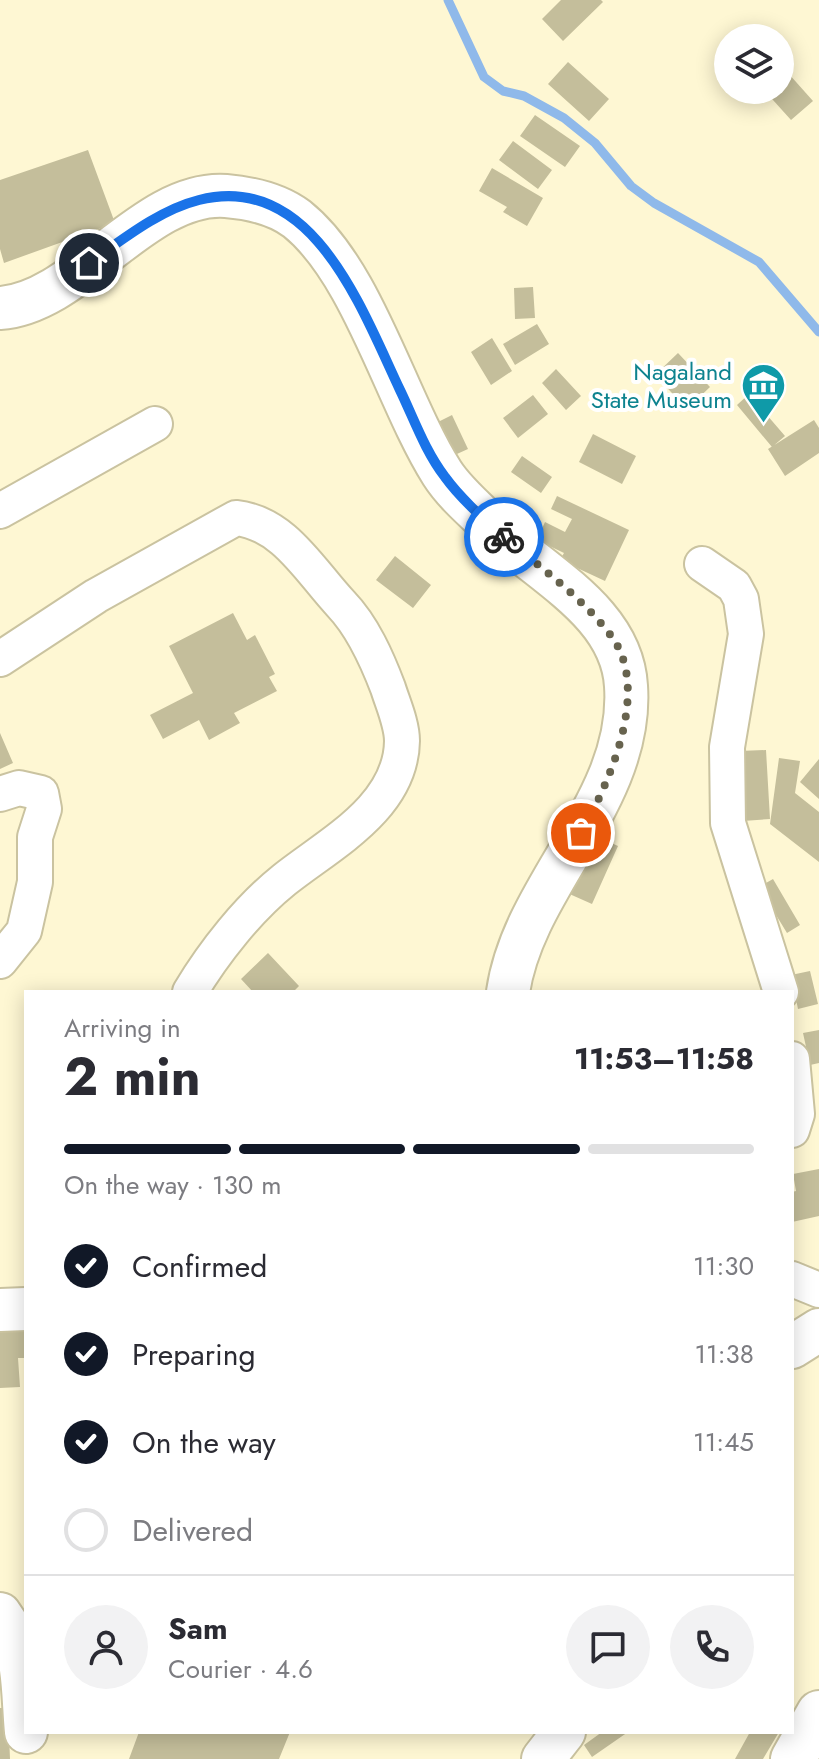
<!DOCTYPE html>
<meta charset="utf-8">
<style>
:root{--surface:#fff;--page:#f2f2f3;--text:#2b2b33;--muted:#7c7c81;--line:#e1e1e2;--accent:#111827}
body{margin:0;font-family:Jost,sans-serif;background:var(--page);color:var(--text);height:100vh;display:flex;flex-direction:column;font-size:30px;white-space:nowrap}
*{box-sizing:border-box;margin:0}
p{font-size:26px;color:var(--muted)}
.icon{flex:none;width:44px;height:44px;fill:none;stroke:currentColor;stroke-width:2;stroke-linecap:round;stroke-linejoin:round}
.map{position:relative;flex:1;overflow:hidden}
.side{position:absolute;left:24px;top:990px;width:770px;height:744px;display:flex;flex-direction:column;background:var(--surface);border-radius:0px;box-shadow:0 4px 20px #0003}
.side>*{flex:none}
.buttons{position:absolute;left:714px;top:24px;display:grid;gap:16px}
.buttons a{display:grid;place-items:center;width:80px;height:80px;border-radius:50%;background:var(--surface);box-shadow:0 4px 20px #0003;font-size:40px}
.pin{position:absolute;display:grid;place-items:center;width:68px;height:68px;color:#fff;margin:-34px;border:4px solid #fff;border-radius:50%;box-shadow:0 2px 8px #0007}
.courier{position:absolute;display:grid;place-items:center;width:80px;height:80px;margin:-40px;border:6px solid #1a73e8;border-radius:50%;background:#fff;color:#222;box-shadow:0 2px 10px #0007}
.overview em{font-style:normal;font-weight:700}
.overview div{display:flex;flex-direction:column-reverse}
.overview{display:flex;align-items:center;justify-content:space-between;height:136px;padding:0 40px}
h1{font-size:52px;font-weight:700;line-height:60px}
.bar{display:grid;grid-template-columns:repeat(4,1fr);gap:12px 8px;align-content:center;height:96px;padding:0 40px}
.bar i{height:10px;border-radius:6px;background:var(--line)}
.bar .active{background:var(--accent)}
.bar p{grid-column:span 4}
.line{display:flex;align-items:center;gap:20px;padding:0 40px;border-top:2px solid var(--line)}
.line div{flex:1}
.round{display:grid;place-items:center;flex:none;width:84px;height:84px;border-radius:42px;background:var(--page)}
ol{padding:0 40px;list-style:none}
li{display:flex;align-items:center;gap:24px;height:88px}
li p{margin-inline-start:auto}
li .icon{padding:8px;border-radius:50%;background:var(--accent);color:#fff;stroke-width:4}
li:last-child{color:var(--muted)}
li i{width:44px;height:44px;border:4px solid var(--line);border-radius:50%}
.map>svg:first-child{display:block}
</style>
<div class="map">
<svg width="819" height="1759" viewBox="0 0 819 1759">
<rect width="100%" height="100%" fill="#fef7d3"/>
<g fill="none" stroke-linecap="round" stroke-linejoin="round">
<path stroke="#8fb9ea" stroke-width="9" d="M448 0 484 77 503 91 524 96 564 118 595 143 631 186 654 203 759 262 819 332"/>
</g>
<path fill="#c4be9b" d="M561 0H601L603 2 563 41 542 19Z
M568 62 609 99 589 121 548 84Z
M780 64 813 101 791 120 764 90H780Z
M535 115 580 146 565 167 520 136Z
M513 141 552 170 538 189 499 160Z
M88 150 115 223 4 263 0 249V180Z
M492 168 543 198 527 226 503 212 507 207 479 191Z
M533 287 535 318 515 319 514 288Z
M537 324 549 344 515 365 503 344Z
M492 338 512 371 491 385 471 352Z
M678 353 710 387 687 409 655 375Z
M556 369 581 396 566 410 542 383Z
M749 394 785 436 772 447 737 405Z
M533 395 548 414 518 438 503 418Z
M452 415 468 449 448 458 432 425Z
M814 420 819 428V453L785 476 768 449Z
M593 434 636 456 622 484 579 462Z
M522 456 552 477 541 493 511 472Z
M557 496 629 530 605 581 560 560 564 553 537 540 545 522 565 532 572 519 551 509Z
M395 556 431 585 413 608 376 580Z
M233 613 247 640 255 635 275 674 269 677 277 691 234 713 240 723 209 740 199 720 163 739 150 715 193 693 169 646Z
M0 733 13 763 0 769Z
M766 750 770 819 743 821 739 751Z
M779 758 800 761 795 793 819 812V862L770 824Z
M819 759V799L800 782Z
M582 830 618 846 592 904 556 888Z
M773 879 800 925 787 933 759 887Z
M268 953 299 986 293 992H253L241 979Z
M810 971 818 1004 798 1009 791 975Z
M819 1030V1063L810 1065 803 1033Z
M819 1169V1216L792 1222V1192L796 1191 793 1174Z
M26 1328V1358H18L20 1387 0 1388V1329Z
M0 1708H8L10 1759H0Z
M139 1732H290L279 1759H129Z
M602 1732H628L592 1757 584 1745Z
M750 1732H779L763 1759H735Z"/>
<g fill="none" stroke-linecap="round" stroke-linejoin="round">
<defs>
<path id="minor" d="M0 511 155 424
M702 564 734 586 741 599 746 634 727 747 728 823 781 992
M0 659 96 596 236 518C284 523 310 571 341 604 363 627 377 659 388 688 393 704 402 724 402 741 401 808 329 844 284 880 248 909 214 952 190 992
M0 794 19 788 41 793 44 809 35 837V882L24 931 0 961
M792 1059 797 1114 792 1130
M792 1279 819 1290"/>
<path id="tertiary" d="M0 308C78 303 145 190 226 196 250 198 277 204 297 219 363 272 396 400 442 473 456 495 480 514 498 532 546 577 622 614 626 686 634 801 524 883 508 992
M0 1310 26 1309
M792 1347 819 1330
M0 1614C26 1648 22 1691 26 1732
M543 1759 564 1732"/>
<path id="trunk" d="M793 1759 819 1713"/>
</defs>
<use href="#minor" stroke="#cac3a0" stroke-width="38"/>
<use href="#tertiary" stroke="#cac3a0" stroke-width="46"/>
<use href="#trunk" stroke="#cac3a0" stroke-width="48"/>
<use href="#minor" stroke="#fff" stroke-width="34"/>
<use href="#tertiary" stroke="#fff" stroke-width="42"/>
<use href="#trunk" stroke="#fff" stroke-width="44"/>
</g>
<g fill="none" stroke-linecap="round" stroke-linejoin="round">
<path stroke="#67634e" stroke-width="8" stroke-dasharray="0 14.4" d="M504 537C541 568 583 598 612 637 651 691 609 783 581 833"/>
<path stroke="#1a73e8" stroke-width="10" d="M89 263C122 240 159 210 199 200 313 171 362 310 400 390 414 419 425 451 445 477 461 499 484 519 504 537"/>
</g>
<defs>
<symbol id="museum-pin" viewBox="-11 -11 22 30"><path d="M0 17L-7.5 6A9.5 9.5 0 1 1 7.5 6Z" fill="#0f9aa8" stroke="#fff"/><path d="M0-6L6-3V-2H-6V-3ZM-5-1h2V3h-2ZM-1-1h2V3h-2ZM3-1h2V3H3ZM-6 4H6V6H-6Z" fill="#fff"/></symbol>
</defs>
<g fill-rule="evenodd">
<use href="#museum-pin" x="738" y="360" width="51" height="69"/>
</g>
<g text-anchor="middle" stroke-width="8" stroke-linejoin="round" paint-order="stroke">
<g font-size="24" fill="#0d838f" stroke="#fff" text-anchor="end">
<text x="732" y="380">Nagaland<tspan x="732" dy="28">State Museum</tspan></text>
</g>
</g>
</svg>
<div class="buttons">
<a><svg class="icon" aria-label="layers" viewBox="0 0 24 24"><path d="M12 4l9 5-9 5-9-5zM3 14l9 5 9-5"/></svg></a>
</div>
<div class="pin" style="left:581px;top:833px;background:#ea580c"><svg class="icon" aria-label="bag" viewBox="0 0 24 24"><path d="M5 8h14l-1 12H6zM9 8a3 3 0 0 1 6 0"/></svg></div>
<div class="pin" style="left:89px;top:263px;background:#1f2937"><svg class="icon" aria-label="home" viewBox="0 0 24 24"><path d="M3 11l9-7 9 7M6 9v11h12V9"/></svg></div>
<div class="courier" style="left:504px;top:537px"><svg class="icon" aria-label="bike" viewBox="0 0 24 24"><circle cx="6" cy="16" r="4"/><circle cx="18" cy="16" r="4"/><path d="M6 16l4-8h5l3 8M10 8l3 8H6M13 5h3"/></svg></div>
<section class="side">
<div class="overview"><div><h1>2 min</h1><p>Arriving in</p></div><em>11:53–11:58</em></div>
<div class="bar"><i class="active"></i><i class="active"></i><i class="active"></i><i></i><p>On the way · 130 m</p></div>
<ol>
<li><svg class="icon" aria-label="check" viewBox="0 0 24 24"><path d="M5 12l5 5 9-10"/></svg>Confirmed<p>11:30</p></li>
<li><svg class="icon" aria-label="check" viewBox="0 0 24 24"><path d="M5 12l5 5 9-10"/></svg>Preparing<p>11:38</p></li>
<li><svg class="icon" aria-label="check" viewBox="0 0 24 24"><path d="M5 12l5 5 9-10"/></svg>On the way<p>11:45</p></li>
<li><i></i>Delivered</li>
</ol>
<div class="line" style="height:144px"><a class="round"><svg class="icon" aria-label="person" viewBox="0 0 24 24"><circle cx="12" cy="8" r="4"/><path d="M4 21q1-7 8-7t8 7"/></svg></a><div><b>Sam</b><p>Courier · 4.6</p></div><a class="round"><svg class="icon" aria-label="chat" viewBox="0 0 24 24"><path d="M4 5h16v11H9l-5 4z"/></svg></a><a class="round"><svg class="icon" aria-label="phone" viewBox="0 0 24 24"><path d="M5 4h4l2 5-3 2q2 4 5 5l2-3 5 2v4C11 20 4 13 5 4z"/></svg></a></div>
</section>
</div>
